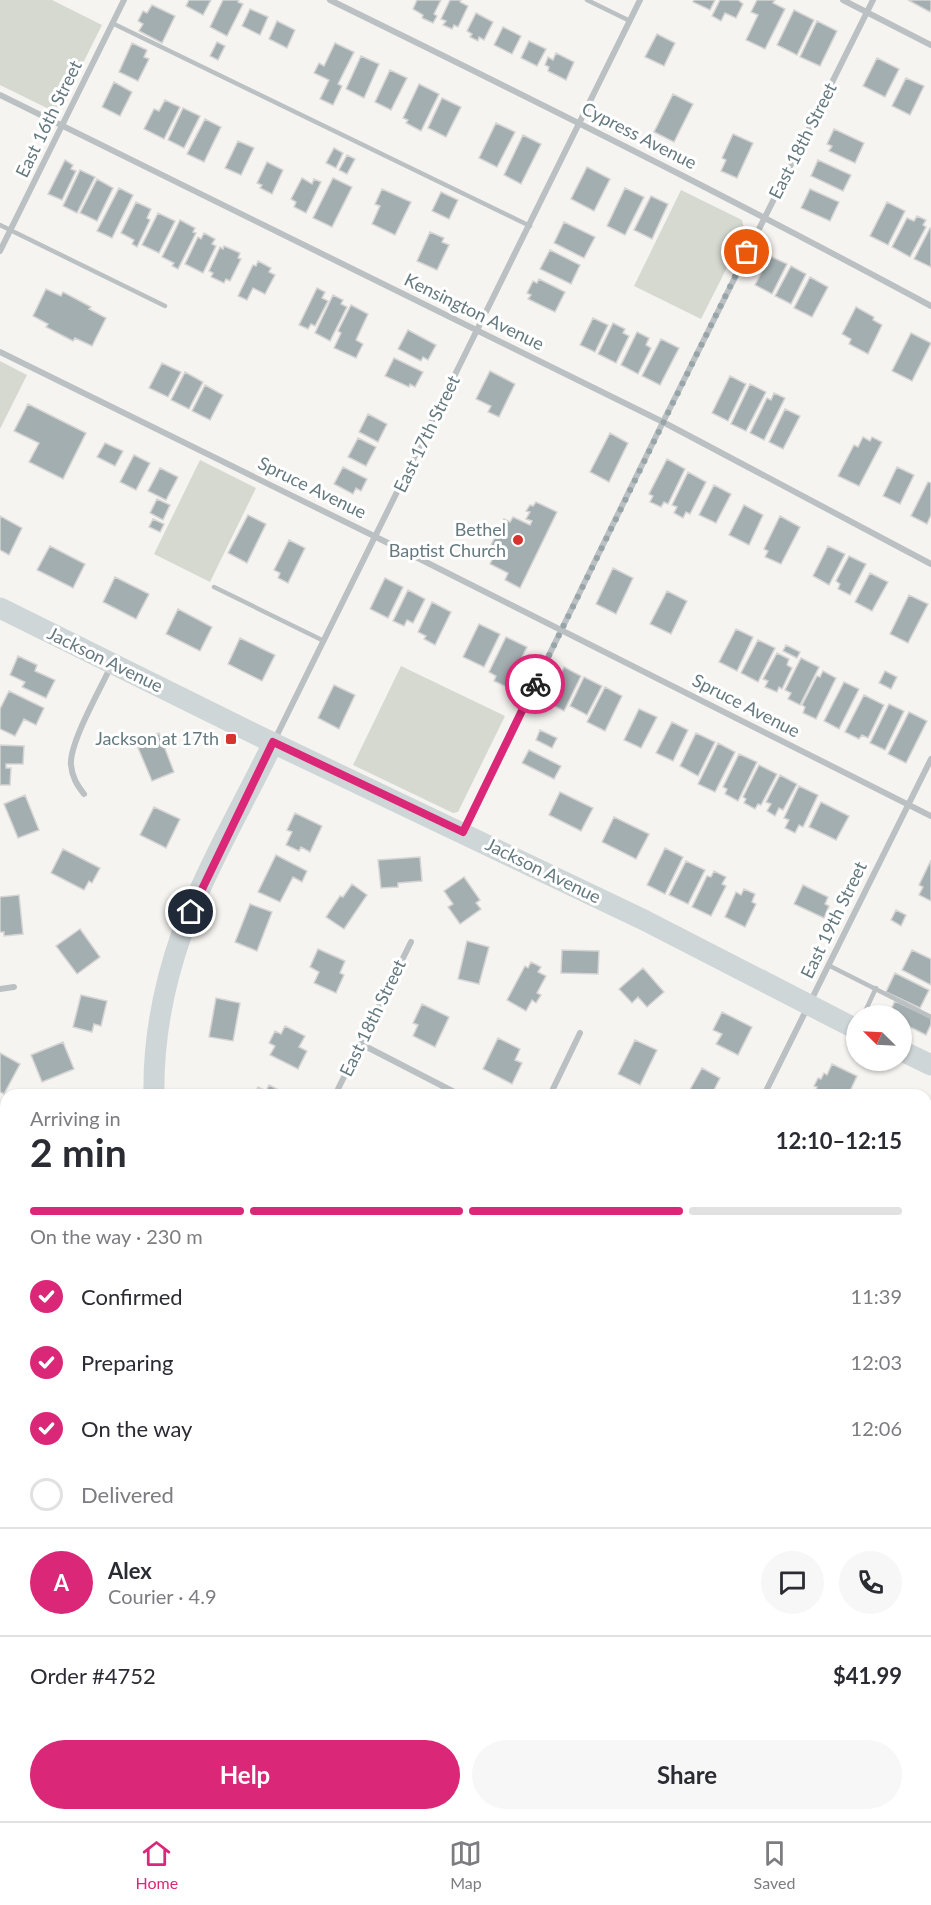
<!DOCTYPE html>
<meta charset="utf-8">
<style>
:root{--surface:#fff;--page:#f7f7f7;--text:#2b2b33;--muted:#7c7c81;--line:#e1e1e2;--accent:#db2777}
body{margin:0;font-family:Lato,sans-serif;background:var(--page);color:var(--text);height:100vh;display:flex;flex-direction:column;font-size:22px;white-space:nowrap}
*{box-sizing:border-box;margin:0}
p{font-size:20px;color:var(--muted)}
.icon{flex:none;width:33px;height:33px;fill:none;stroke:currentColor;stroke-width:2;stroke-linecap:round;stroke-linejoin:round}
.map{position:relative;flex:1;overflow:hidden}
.details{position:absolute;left:0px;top:1089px;width:932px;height:732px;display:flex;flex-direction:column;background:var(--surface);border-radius:18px 18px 0 0;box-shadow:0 2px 4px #0004}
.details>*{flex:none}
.needle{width:39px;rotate:294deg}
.controls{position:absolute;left:846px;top:1005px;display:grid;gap:12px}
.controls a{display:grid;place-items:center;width:66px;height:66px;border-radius:50%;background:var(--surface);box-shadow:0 2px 4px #0004;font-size:30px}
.pin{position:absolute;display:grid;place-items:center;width:51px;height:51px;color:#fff;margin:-26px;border:3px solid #fff;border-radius:50%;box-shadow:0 2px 6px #0007}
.courier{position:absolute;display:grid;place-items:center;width:60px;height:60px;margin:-30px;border:4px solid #db2777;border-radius:50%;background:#fff;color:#222;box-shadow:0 2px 8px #0007}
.overview em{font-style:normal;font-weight:700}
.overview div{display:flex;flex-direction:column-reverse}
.overview{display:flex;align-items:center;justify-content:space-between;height:102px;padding:0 30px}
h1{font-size:39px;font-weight:700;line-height:45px}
.bar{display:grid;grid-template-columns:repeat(4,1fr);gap:9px 6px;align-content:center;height:72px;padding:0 30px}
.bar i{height:8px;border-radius:4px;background:var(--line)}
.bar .current{background:var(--accent)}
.bar p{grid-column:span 4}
.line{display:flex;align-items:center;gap:15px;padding:0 30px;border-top:2px solid var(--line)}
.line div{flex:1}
.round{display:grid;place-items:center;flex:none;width:63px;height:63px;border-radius:32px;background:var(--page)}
ol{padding:0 30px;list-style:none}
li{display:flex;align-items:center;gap:18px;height:66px}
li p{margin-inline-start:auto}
li .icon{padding:6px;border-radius:50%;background:var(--accent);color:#fff;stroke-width:4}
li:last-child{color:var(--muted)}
li i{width:33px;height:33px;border:3px solid var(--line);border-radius:50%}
.button{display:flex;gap:12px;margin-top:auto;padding:12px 30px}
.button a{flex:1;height:69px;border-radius:36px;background:var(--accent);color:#fff;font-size:24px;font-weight:700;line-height:69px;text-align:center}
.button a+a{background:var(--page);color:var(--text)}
.tabs{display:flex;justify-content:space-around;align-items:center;height:84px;border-top:2px solid var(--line);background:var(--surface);font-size:16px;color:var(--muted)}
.tabs a{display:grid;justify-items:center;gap:3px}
.tabs .current{color:var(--accent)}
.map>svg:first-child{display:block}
</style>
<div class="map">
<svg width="931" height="1821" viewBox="0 0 931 1821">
<rect width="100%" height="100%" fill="#f5f4f1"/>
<path fill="#e5e6e4" d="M0 1139 6 1142V1256L0 1268Z"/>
<path fill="#d5d9d0" d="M0 0H52L102 25 61 107 53 111 0 85Z
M681 190 742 220 745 232 701 319 634 286Z
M0 361 27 375 0 429Z
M200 460 256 488 210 582 154 554Z
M401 666 505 716 458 812 453 813 353 765Z
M6 1344V1489L0 1496V1354Z
M931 1589V1821H818L821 1815H926V1600Z"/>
<path fill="#a3aeb0" stroke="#d6d5d4" stroke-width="1.5" d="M189 0H211L203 15 186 6Z
M223 0H239L238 2 243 4 227 36 210 27Z
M417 0H441L434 14 437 16 433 23 422 18 423 15 413 9Z
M450 0H461L460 2 468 6 458 27 454 25 452 29 443 25 446 21 441 19Z
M694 0H715L710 10 693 2Z
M720 0H738L743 4 736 18 725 13 721 21 712 16Z
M757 0H775L773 3 785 9 765 49 746 40 758 15 751 12Z
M908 0H931V9L930 12Z
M152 5 175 16 162 43 139 31 143 24 138 21 143 11 147 13Z
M250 9 268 17 260 35 242 26Z
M794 10 814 20 797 55 777 45Z
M476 13 493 22 484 40 479 37 478 41 470 37 472 34 467 31Z
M277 21 295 30 287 48 269 39Z
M817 21 837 31 820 66 800 57Z
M503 27 521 36 512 54 494 45Z
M657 34 675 43 664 66 645 57Z
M529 41 546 49 537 66 521 58Z
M217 42 225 46 218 60 210 56Z
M132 43 147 50 144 57 149 59 138 81 119 72Z
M335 43 354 52 338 84 342 86 333 105 320 99 329 80 314 73 319 63 324 66Z
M556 53 574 62 566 80 548 71 549 67 545 65 548 57 553 60Z
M361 56 379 64 364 98 346 89Z
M877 58 899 69 885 97 863 86Z
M390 70 407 78 391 110 375 102Z
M906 78 924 86 910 115 892 106Z
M114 82 132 92 120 116 102 107Z
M419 84 439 94 421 131 406 123 408 120 403 118Z
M673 94 693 104 674 142 654 132Z
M442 98 461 107 446 137 428 128Z
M165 100 180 107 164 139 144 129 154 109 159 111Z
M183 108 200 116 184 148 168 140Z
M205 119 221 127 204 162 187 154Z
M496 123 515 132 497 167 479 158Z
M834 129 864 143 855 163 829 151 832 146 827 144Z
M733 134 753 143 737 178 721 171 726 160 722 158Z
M523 135 541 144 521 184 504 175Z
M238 141 254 148 241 175 225 168Z
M334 148 343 153 336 168 326 163Z
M347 155 355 159 347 174 339 170Z
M65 160 73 165 71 169 76 171 62 200 48 194Z
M818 160 851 175 843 191 811 176Z
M267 162 283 170 272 194 260 188 262 185 257 183Z
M587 167 610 179 594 211 571 199Z
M80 170 95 177 77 213 63 206Z
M302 178 312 184 314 179 321 182 306 213 294 207 296 202 291 199Z
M333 178 352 187 332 227 313 218Z
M97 179 113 188 97 221 80 213Z
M119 188 133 195 112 238 97 231Z
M625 188 644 197 625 235 607 226Z
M382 189 411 202 395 235 372 224 380 206 375 204Z
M810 189 839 202 830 221 801 208Z
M441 192 458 200 449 219 432 211Z
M651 196 668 204 652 239 634 230Z
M136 202 151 209 147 218 150 220 137 247 132 244 134 240 121 233Z
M887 202 905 211 888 245 870 236Z
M158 213 175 221 159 253 142 245Z
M917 216 926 220 923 225 926 227 910 257 892 247 907 218 914 221Z
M180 220 195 228 193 232 196 233 178 269 172 266 174 263 162 257Z
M564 222 595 237 584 258 554 243Z
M930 228 931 229V267L914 259Z
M430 232 444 238 442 242 449 245 437 270 417 261Z
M204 233 215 239 212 244 216 246 203 273 185 264 198 237 201 239Z
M224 246 240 253 238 258 241 259 230 281 226 279 224 283 211 277 213 273 209 271 220 247 223 249Z
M550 250 580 265 571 284 540 269Z
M770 256 787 264 772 294 755 285Z
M258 261 271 268 269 272 275 275 265 294 253 288 247 300 238 296 253 265 256 266Z
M791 266 806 274 791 304 775 296Z
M810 277 828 287 812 317 794 308Z
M539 279 565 292 555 312 528 299 531 295 527 293 533 281 537 283Z
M317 288 325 292 322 298 328 301 315 326 311 324 308 329 299 325Z
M46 289 61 296 63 292 91 307 89 309 106 318 92 346 75 338 73 341 46 327 48 324 33 316Z
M333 295 343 300 341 304 347 307 330 341 315 333Z
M351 305 368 314 356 340 363 344 356 358 334 348 341 333 338 331Z
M856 307 874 317 873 320 882 325 868 354 849 344 851 339 842 334Z
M593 318 608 325 595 352 580 345Z
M613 323 625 329 623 333 629 336 616 363 598 354Z
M408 330 436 345 428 360 423 357 421 361 398 349Z
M637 332 649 338 646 345 651 348 638 374 621 365Z
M911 333 931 343 912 381 892 371Z
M661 339 679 348 660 385 642 376Z
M394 358 423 372 415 387 410 384 409 387 385 376Z
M162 363 181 372 168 397 149 388Z
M490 371 515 384 499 417 488 412 491 406 476 399Z
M185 372 203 382 189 409 171 400Z
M730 376 746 384 728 421 712 413Z
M750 384 766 392 746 431 731 424Z
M205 385 223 395 210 420 192 411Z
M774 393 785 398 764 440 750 433 767 398 771 400Z
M28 404 86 433 63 479 29 462 39 443 14 431Z
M785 409 800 416 783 449 769 442Z
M368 414 387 424 378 442 359 432Z
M610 433 628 443 609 482 590 472Z
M863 437 870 441 872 437 882 442 859 486 838 476 854 445 858 447Z
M358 438 376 447 366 466 348 457Z
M105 443 123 451 115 466 97 457Z
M134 455 150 463 136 490 120 482Z
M667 459 685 469 668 504 664 502 661 507 650 502 653 496 649 494Z
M343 467 367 479 361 491 356 488 353 494 334 484Z
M897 467 914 475 900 504 883 496Z
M160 468 178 477 166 500 148 491Z
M688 472 706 482 690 514 686 512 683 518 674 513 677 507 672 505Z
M928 482 931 483V515L927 524 911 516Z
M714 485 731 494 716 523 699 515Z
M157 499 170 505 163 520 150 513Z
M536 502 557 512 520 588 505 580 508 573 490 564 493 558 486 555 504 519 510 522 513 517 530 525 532 521 526 519 530 512 526 511 530 505 533 506Z
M744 505 763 515 749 545 729 535Z
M248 515 266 524 247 563 228 553Z
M0 516 22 528 9 555 0 550Z
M780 516 800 527 781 564 765 557 768 551 764 549Z
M153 519 164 524 160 532 149 527Z
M289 540 305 548 288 583 278 578 280 573 274 570Z
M50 546 85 564 73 588 37 570Z
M828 546 845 554 829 585 813 576Z
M849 556 866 564 850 595 838 589 840 584 836 581Z
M613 568 633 578 616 614 596 604Z
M870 573 888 582 872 611 855 602Z
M115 577 149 594 136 619 103 602Z
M385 578 403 587 388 618 370 609Z
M408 590 425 599 413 623 407 620 404 626 393 621Z
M667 591 687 601 671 634 650 624Z
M909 595 928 604 908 643 890 634Z
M432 602 451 612 435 645 424 639 426 636 418 632Z
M178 609 212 627 200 651 166 634Z
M479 624 500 634 484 667 463 657Z
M736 629 753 637 737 671 719 662Z
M506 637 527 647 507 687 494 681 496 676 489 672Z
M240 638 275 655 262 681 228 664Z
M758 640 775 648 758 682 741 673Z
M786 645 800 652 797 658 783 651Z
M777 653 789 659 787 665 792 668 782 689 779 687 777 692 765 687 768 681 763 679Z
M18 656 37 665 35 671 55 680 46 698 22 687 25 682 10 675Z
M801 658 819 667 800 705 788 699 791 693 785 690Z
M564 667 581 676 564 711 547 702Z
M823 671 836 678 816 719 803 713 805 707 802 705 817 676 820 677Z
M885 671 897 677 891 689 879 683Z
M584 677 602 686 587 715 570 706Z
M844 682 859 689 839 729 824 721Z
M334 685 355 695 339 729 318 718Z
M605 687 622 696 605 731 587 722Z
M9 691 44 708 36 725 24 719 15 736 0 729V709Z
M864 695 884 705 868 738 862 735 859 739 845 732Z
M889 704 904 711 885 750 870 743Z
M639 709 657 717 641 748 624 740Z
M909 712 927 721 906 763 888 754Z
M672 722 688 730 673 761 656 753Z
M540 730 557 738 552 748 536 740Z
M159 733 174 772 152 781 136 743Z
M696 733 715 742 698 776 680 766Z
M718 743 735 752 715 792 698 784Z
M0 745 24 746 23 764H6V768H11L10 785H0Z
M529 750 561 766 554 779 522 763Z
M739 754 757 762 738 801 725 794 727 789 723 787Z
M759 765 777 774 761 805 758 804 755 809 744 803 746 799 743 797Z
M780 775 797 784 783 810 779 808 775 816 767 811 771 804 766 802Z
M799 786 818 795 803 827 799 825 795 833 785 828 789 820 784 818Z
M560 792 593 808 581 831 549 815Z
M25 795 39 830 18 838 4 804Z
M821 802 849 816 836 840 809 827Z
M154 807 180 819 166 848 140 835Z
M295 813 322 826 310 852 301 847 299 851 286 845 292 832 287 830Z
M614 817 649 834 636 859 602 842Z
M665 848 683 857 665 894 647 885Z
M63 849 100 868 92 883 89 881 84 890 51 873Z
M276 855 307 871 302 882 293 877 280 902 258 892Z
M420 857 422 881 398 883V887L381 888 378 860Z
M931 860V901L919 895 923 887 919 885Z
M686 861 705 870 688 904 669 895Z
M714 871 726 877 722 884 726 886 711 916 692 907 707 876 711 877Z
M464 877 480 900 476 903 481 909 460 924 448 907 453 904 444 891Z
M352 884 367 895 344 929 326 917 340 896 343 897Z
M803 885 828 897 825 904 829 906 824 918 794 904Z
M744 889 755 894 752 902 756 904 745 927 725 917 736 892 741 895Z
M19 895 23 934 4 936V932H0V897Z
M250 904 272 912 257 951 235 942Z
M896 910 906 915 901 926 891 920Z
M80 929 100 957 77 974 56 946Z
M467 941 489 947 479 984 458 979Z
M318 949 345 961 340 973 344 975 336 993 314 983 319 972 310 967Z
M562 950 599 951 598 974 561 973Z
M912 950 931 959V985L902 970Z
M531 962 541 967 538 972 546 976 537 993 541 995 536 1003 532 1000 526 1011 507 1000 525 966 528 968Z
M643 968 664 992 647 1007 638 997 632 1003 619 989Z
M895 973 929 990 920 1008 886 992Z
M81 995 107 1001 101 1026 94 1024 92 1032 73 1027Z
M216 998 240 1003 233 1041 209 1037Z
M895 1001 931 1018V1024L926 1035 902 1023V1016H888Z
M422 1004 449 1017 435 1047 413 1036 418 1025 413 1023Z
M722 1012 752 1027 738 1055 716 1044 722 1034 713 1030Z
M285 1026 305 1036 299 1047 307 1051 298 1069 270 1055 275 1046 269 1043 275 1031 281 1034Z
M498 1038 520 1049 515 1060 522 1063 512 1084 483 1069Z
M635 1040 657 1050 640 1085 618 1074Z
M63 1042 74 1069 42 1082 31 1055Z
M0 1053 20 1064 4 1094 0 1092Z
M832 1064 857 1076 851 1089 864 1095H822L815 1092 817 1087 814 1086 818 1078 821 1079 824 1073 827 1075Z
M702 1068 720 1078 712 1094 714 1095H687Z
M269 1085 285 1093 284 1095H254L258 1087 266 1091Z
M6 1790V1815H44L41 1821H0V1802Z
M80 1815H101L98 1821H77Z
M107 1815H129L126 1821H104Z
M135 1815H149L155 1818 153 1821H132Z
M450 1815H459L471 1821H447Z
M553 1815H578L580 1821H555Z
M747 1815H773L771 1821H745Z"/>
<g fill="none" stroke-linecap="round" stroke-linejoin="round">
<path stroke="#bbc1c3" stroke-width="4.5" d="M587 0 630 21
M112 23 530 226
M0 225 165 306
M214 587 324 641
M828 965 931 1017
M863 1016 876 988
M0 1509 6 1512
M926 1713 931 1701
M890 1821 893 1815"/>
<path stroke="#bbc1c3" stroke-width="6" d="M330 0C532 99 733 199 931 306
M843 0 931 45
M0 95 663 422 931 564
M0 251 124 0
M0 352 376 537 931 816
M275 739 640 0
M84 794C77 785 72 777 71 765 69 743 101 688 111 666
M463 831 663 422 873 0
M0 989 14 987
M361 1044 460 1095
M335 1095 411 942
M550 1095 580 1033
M764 1095 931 759
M0 1126 6 1129
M926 1218H931
M0 1289 6 1277
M926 1299H931
M623 1815 629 1821
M402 1821 405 1815
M698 1821 703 1815"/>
<path stroke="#cfd6d7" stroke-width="21" d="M0 608 273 743 644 920 856 1029
M902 1051 931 1065
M154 1095C153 1041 164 984 182 933 206 868 243 805 273 743
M0 1691 6 1694
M0 1761 6 1749
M251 1815 263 1821"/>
</g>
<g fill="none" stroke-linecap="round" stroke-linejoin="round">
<path stroke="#97a5a8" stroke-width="6" stroke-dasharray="0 10.8" d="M535 684 747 252"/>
<path stroke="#db2777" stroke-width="8" d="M191 912 273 742 463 832 535 684"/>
</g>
<g fill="#d8342e" stroke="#fff" stroke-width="2">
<circle cx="518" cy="540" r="6"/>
<rect x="225" y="733" width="12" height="12" rx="3"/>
</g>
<g text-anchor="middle" stroke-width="6" stroke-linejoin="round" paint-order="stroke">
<g font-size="18" fill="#657a80" stroke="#fff">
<text transform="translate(49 119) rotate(-64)" y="6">East 16th Street</text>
<text transform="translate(639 136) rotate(27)" y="6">Cypress Avenue</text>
<text transform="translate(803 141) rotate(-63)" y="6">East 18th Street</text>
<text transform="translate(474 312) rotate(26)" y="6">Kensington Avenue</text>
<text transform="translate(427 434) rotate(-64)" y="6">East 17th Street</text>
<text transform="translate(312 488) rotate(26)" y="6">Spruce Avenue</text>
<text transform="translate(105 660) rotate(26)" y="6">Jackson Avenue</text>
<text transform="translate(746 706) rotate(27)" y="6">Spruce Avenue</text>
<text transform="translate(543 871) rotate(26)" y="6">Jackson Avenue</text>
<text transform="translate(834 920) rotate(-64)" y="6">East 19th Street</text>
<text transform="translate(373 1018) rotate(-64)" y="6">East 18th Street</text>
</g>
<g font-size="18" fill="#657a80" stroke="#fff" text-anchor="end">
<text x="506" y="536">Bethel<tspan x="506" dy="21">Baptist Church</tspan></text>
<text x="219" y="745">Jackson at 17th</text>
</g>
</g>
</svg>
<div class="controls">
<a><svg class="needle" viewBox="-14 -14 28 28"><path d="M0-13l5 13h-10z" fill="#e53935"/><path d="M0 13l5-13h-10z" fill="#7c7c81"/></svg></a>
</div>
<div class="pin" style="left:747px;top:252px;background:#ea580c"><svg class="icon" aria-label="bag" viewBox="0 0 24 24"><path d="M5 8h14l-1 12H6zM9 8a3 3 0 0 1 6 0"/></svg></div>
<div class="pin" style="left:191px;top:912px;background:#1f2937"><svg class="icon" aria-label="home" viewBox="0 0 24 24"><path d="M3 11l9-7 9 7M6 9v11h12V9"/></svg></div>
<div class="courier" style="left:535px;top:684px"><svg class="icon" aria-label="bike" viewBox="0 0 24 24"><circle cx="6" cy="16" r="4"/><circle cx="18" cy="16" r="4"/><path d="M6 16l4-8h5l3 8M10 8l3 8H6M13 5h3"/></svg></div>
<section class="details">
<div class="overview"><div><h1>2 min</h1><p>Arriving in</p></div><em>12:10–12:15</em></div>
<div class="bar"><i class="current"></i><i class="current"></i><i class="current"></i><i></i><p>On the way · 230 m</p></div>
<ol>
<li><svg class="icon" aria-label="check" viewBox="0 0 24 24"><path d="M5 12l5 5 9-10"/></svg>Confirmed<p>11:39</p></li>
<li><svg class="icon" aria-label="check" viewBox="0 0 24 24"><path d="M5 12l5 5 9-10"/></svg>Preparing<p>12:03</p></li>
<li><svg class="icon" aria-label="check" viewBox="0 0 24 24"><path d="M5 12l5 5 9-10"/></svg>On the way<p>12:06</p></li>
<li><i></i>Delivered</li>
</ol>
<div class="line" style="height:108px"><b class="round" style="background:var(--accent);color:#fff">A</b><div><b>Alex</b><p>Courier · 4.9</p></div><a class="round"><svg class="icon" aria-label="chat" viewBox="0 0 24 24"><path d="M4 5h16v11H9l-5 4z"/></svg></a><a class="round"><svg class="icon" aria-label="phone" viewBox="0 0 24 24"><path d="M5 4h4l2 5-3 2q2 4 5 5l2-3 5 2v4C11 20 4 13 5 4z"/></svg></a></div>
<div class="line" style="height:78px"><div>Order #4752</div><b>$41.99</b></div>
<div class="button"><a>Help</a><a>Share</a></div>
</section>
</div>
<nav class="tabs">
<a class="current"><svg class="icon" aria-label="home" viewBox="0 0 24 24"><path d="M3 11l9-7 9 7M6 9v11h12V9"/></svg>Home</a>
<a><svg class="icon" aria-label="map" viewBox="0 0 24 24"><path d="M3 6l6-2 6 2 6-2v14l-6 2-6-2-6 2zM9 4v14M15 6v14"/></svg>Map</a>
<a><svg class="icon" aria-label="saved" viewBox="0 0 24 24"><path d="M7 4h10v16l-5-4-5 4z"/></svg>Saved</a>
</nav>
